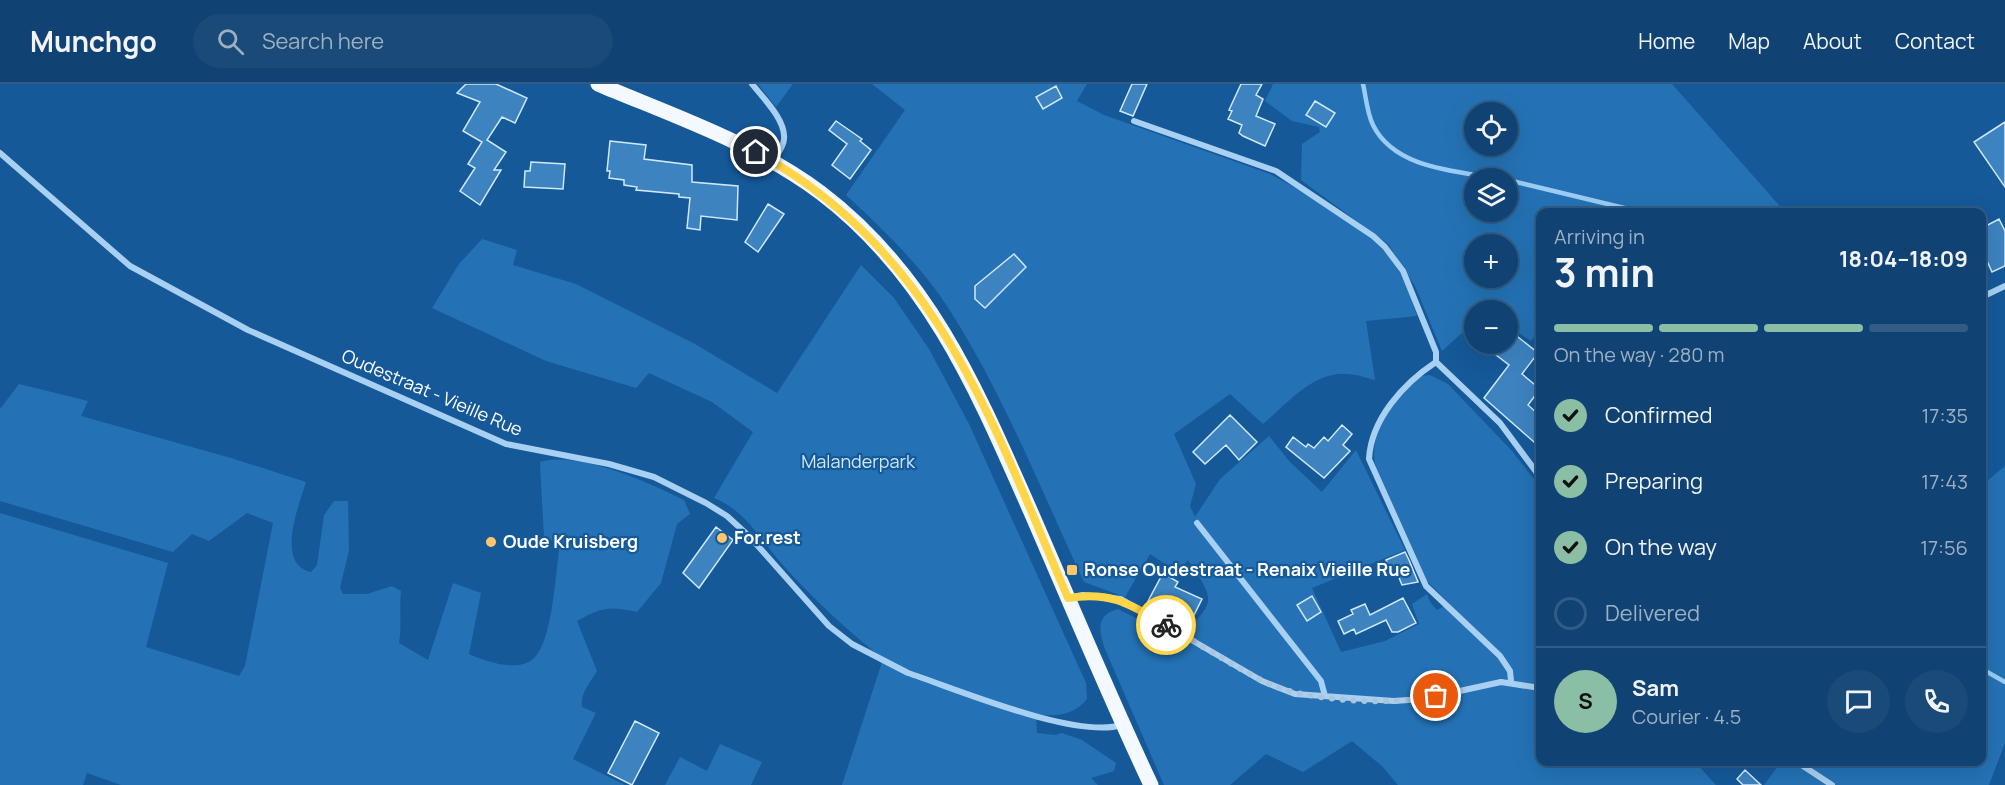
<!DOCTYPE html>
<meta charset="utf-8">
<style>
:root{--surface:#104373;--page:#194a78;--text:#f1f3f6;--muted:#9cb0c4;--line:#305c85;--accent:#8abfa5}
body{margin:0;font-family:Manrope,sans-serif;background:var(--page);color:var(--text);height:100vh;display:flex;flex-direction:column;font-size:22px;white-space:nowrap}
*{box-sizing:border-box;margin:0}
p{font-size:20px;color:var(--muted)}
.icon{flex:none;width:33px;height:33px;fill:none;stroke:currentColor;stroke-width:2;stroke-linecap:round;stroke-linejoin:round}
.map{position:relative;flex:1;overflow:hidden}
.side{position:absolute;left:1536px;top:124px;width:450px;height:558px;display:flex;flex-direction:column;background:var(--surface);border-radius:12px;box-shadow:0 6px 24px #0002,0 0 0 2px var(--line)}
.side>*{flex:none}
.tools{position:absolute;left:1464px;top:18px;display:grid;gap:12px}
.tools a{display:grid;place-items:center;width:54px;height:54px;border-radius:50%;background:var(--surface);box-shadow:0 6px 24px #0002,0 0 0 2px var(--line);font-size:30px}
.pin{position:absolute;display:grid;place-items:center;width:51px;height:51px;color:#fff;margin:-26px;border:3px solid #fff;border-radius:50%;box-shadow:0 2px 6px #0007}
.courier{position:absolute;display:grid;place-items:center;width:60px;height:60px;margin:-30px;border:4px solid #ffd54a;border-radius:50%;background:#fff;color:#222;box-shadow:0 2px 8px #0007}
.overview em{font-style:normal;font-weight:700}
.overview div{display:flex;flex-direction:column-reverse}
.overview{display:flex;align-items:center;justify-content:space-between;height:102px;padding:0 18px}
h1{font-size:39px;font-weight:700;line-height:45px}
.bar{display:grid;grid-template-columns:repeat(4,1fr);gap:9px 6px;align-content:center;height:72px;padding:0 18px}
.bar i{height:8px;border-radius:4px;background:var(--line)}
.bar .current{background:var(--accent)}
.bar p{grid-column:span 4}
.line{display:flex;align-items:center;gap:15px;padding:0 18px;border-top:2px solid var(--line)}
.line div{flex:1}
.round{display:grid;place-items:center;flex:none;width:63px;height:63px;border-radius:32px;background:var(--page)}
ol{padding:0 18px;list-style:none}
li{display:flex;align-items:center;gap:18px;height:66px}
li p{margin-inline-start:auto}
li .icon{padding:6px;border-radius:50%;background:var(--accent);color:#111;stroke-width:4}
li:last-child{color:var(--muted)}
li i{width:33px;height:33px;border:3px solid var(--line);border-radius:50%}
header{display:flex;align-items:center;gap:36px;box-sizing:border-box;height:84px;padding:0 30px;background:var(--surface);border-bottom:2px solid var(--line)}
header strong{font-size:28px}
nav{display:flex;gap:33px;margin-inline-start:auto;font-size:21px}
.search{width:420px;height:54px;background:var(--page);display:flex;align-items:center;gap:15px;box-sizing:border-box;padding:0 21px;border-radius:33px;color:var(--muted);font-size:22px}
.map>svg:first-child{display:block}
</style>
<header>
<strong>Munchgo</strong>
<div class="search"><svg class="icon" aria-label="search" viewBox="0 0 24 24"><circle cx="10" cy="10" r="6"/><path d="M15 15l6 6"/></svg>Search here</div>
<nav><a>Home</a><a>Map</a><a>About</a><a>Contact</a></nav>
</header>
<div class="map">
<svg width="2005" height="701" viewBox="0 0 2005 701">
<rect width="100%" height="100%" fill="#155999"/>
<path fill="#2472b5" fill-rule="evenodd" d="M758 0H793L776 23Z
M872 0H1087L1077 17 1104 31 1270 90C1303 107 1363 142 1387 170 1402 187 1409 210 1417 232L1366 237 1375 296C1366 294 1356 290 1347 290 1313 287 1286 321 1263 340L1230 310 1174 350 1196 400 1190 422 1195 433 1220 395 1269 352 1290 378 1322 408 1356 366 1405 466 1312 504 1341 568 1385 557 1419 540 1412 520 1427 510 1430 518 1437 526 1449 519 1426 496 1376 383C1366 349 1397 313 1421 292L1430 291 1448 300 1512 367 1540 403V678H1695L1716 701H1398L1383 683 1352 657 1303 688 1266 670 1230 701H1164L1105 565C1099 548 1095 531 1118 525L1179 556C1213 516 1219 522 1188 476L1177 488 1150 470 1125 513 1084 498C1041 406 1001 304 945 219 918 179 881 143 846 111L905 26Z
M1273 0H1672L1786 129H1540V245L1531 257 1508 242V226H1474V238L1442 267 1415 202 1388 160 1301 96 1302 60 1320 48 1319 43 1292 37 1265 17ZM1474 28H1508V62H1474ZM1474 94H1508V128H1474ZM1474 160H1508V194H1474Z
M482 155 517 166 513 181 576 200 695 260 777 309 861 181 894 214 929 265 969 340 1086 599 1087 615C1073 632 1057 632 1036 631L1037 649 1055 651 1062 649 1082 656 1116 679 1114 687 1091 694 1098 701H842L883 575C847 546 813 515 782 480 760 455 746 427 714 414L753 348 712 318 649 289 636 304 546 277 432 224 459 180Z
M19 300 88 317 81 332 231 374 306 398C299 421 275 480 311 488L317 481 324 431 334 417H348L349 466 340 504 343 510H367L392 502 401 507C399 525 402 541 399 559L428 576 453 499 481 509 469 570C479 575 488 577 499 580 511 582 525 583 534 574 553 557 556 484 560 458L544 455 540 378C578 366 650 399 684 416L690 430 677 440 661 499 637 528C611 522 601 523 577 537L597 587C590 599 580 609 582 623L596 629 573 675 625 701H121L87 689 83 701H0V429L168 479 146 563 239 592 245 582 273 439 247 429 209 457 192 450 173 468 0 417V325Z
M2005 382V659L1989 701H1764L1781 678H1982V401Z
M720 660 762 678 751 701H665L680 673 707 687Z"/>
<g fill="none" stroke-linecap="round" stroke-linejoin="round">
<path stroke="#9accf5" stroke-width="4.5" d="M1363 0C1366 13 1367 29 1373 41 1394 84 1454 87 1496 94
M1508 96 1645 129
M1982 585 2005 598"/>
</g>
<path fill="#3d83c0" stroke="#cfe8fd" stroke-width="1.5" d="M466 0H496L527 14 515 39 502 33 487 56 506 68 494 86H501L480 121 460 107 475 84 468 80 482 58 463 47 480 18 457 9Z
M1132 0H1147L1133 32 1120 27Z
M1241 0H1262L1256 11 1263 15 1256 32 1275 40 1265 62 1243 52 1239 49 1242 41 1228 35 1232 27 1229 26Z
M1056 2 1062 14 1043 25 1036 13Z
M1315 17 1335 29 1326 43 1306 31Z
M836 37 862 55 860 57 871 66 850 95 832 81 847 60 829 46Z
M2005 38V103L1974 58Z
M610 57 646 61 644 75 692 81V98L738 102 737 136 701 132 700 146 687 144 690 114 679 113V110L636 106 637 103 624 101V96L609 94 610 87H607Z
M531 78 565 80 563 105 524 103 525 87H530Z
M768 120 784 130 758 168 745 158Z
M1999 135 2005 147V182L1992 188 1982 166V144Z
M1014 170 1026 183 985 224 975 215V202Z
M1508 245 1538 269 1522 290 1540 305 1528 321 1540 332V351L1534 358 1484 314 1509 281 1492 268 1499 260H1508Z
M1230 331 1257 358 1239 376 1226 361 1205 380 1193 368Z
M1342 341 1352 350 1343 361 1350 367 1324 394 1286 363 1293 353 1306 363 1308 360 1314 364 1324 353 1328 357Z
M716 443 733 456 699 504 683 489Z
M1405 468 1409 476 1418 498 1402 501 1397 489 1391 491 1386 476Z
M1163 489 1178 498 1175 503 1202 515 1189 541 1146 521Z
M1312 512 1321 528 1307 537 1297 521Z
M1403 514 1416 539 1398 548H1392L1386 536 1356 550 1354 545 1344 550 1338 537 1353 530 1351 526 1365 520 1370 531Z
M635 637 659 649 632 701 608 689Z
M1745 686 1761 701H1743L1737 695Z"/>
<g fill="none" stroke-linecap="round" stroke-linejoin="round">
<path stroke="#a8d0f2" stroke-width="6" d="M752 0C763 14 786 36 784 55 784 62 777 71 773 77
M1134 37 1276 87 1373 152 1385 163 1403 187 1436 268V278L1500 339 1540 393
M0 69 130 182 248 246 506 360 609 380 654 393 706 419 727 432 750 453 829 542 852 560 908 589C959 606 1075 655 1122 641
M1982 213 2005 202
M1436 278C1404 299 1371 335 1369 375L1426 502 1500 572 1510 587 1511 597
M1197 439 1321 597 1325 612
M1069 514 1083 511 1121 515 1262 597 1295 610 1394 617 1423 615 1501 598 1540 604
M1797 678 1832 701"/>
<path stroke="#f3f9ff" stroke-width="15" d="M598 0C674 32 754 59 821 109 929 191 977 306 1030 426 1070 518 1108 610 1151 701"/>
</g>
<g fill="none" stroke-linecap="round" stroke-linejoin="round">
<path stroke="#adc5db" stroke-width="6" stroke-dasharray="0 10.8" d="M1166 541C1198 559 1228 579 1261 596 1301 618 1391 622 1436 612"/>
<path stroke="#ffd54a" stroke-width="8" d="M756 68C937 168 991 335 1068 514 1111 507 1130 520 1166 541"/>
</g>
<g fill="#ffc769" stroke="#155999" stroke-width="2">
<circle cx="722" cy="454" r="6"/>
<circle cx="491" cy="458" r="6"/>
<rect x="1066" y="480" width="12" height="12" rx="3"/>
</g>
<g text-anchor="middle" stroke-width="4.5" stroke-linejoin="round" paint-order="stroke">
<g font-size="18" fill="#fff" stroke="#155999">
<text transform="translate(432 309) rotate(23)" y="6">Oudestraat - Vieille Rue</text>
</g>
<g font-size="18" fill="#cfe8fd" stroke="#155999">
<text x="858" y="384">Malanderpark</text>
</g>
<g font-size="18" font-weight="bold" fill="#fff" stroke="#155999" text-anchor="start">
<text x="734" y="460">For.rest</text>
<text x="503" y="464">Oude Kruisberg</text>
<text x="1084" y="492">Ronse Oudestraat - Renaix Vieille Rue</text>
</g>
</g>
</svg>
<div class="tools">
<a><svg class="icon" aria-label="locate" viewBox="0 0 24 24"><circle cx="12" cy="12" r="6"/><path d="M12 2v4M12 18v4M2 12h4M18 12h4"/></svg></a>
<a><svg class="icon" aria-label="layers" viewBox="0 0 24 24"><path d="M12 4l9 5-9 5-9-5zM3 14l9 5 9-5"/></svg></a>
<a>+</a>
<a>−</a>
</div>
<div class="pin" style="left:1436px;top:612px;background:#ea580c"><svg class="icon" aria-label="bag" viewBox="0 0 24 24"><path d="M5 8h14l-1 12H6zM9 8a3 3 0 0 1 6 0"/></svg></div>
<div class="pin" style="left:756px;top:68px;background:#1f2937"><svg class="icon" aria-label="home" viewBox="0 0 24 24"><path d="M3 11l9-7 9 7M6 9v11h12V9"/></svg></div>
<div class="courier" style="left:1166px;top:541px"><svg class="icon" aria-label="bike" viewBox="0 0 24 24"><circle cx="6" cy="16" r="4"/><circle cx="18" cy="16" r="4"/><path d="M6 16l4-8h5l3 8M10 8l3 8H6M13 5h3"/></svg></div>
<section class="side">
<div class="overview"><div><h1>3 min</h1><p>Arriving in</p></div><em>18:04–18:09</em></div>
<div class="bar"><i class="current"></i><i class="current"></i><i class="current"></i><i></i><p>On the way · 280 m</p></div>
<ol>
<li><svg class="icon" aria-label="check" viewBox="0 0 24 24"><path d="M5 12l5 5 9-10"/></svg>Confirmed<p>17:35</p></li>
<li><svg class="icon" aria-label="check" viewBox="0 0 24 24"><path d="M5 12l5 5 9-10"/></svg>Preparing<p>17:43</p></li>
<li><svg class="icon" aria-label="check" viewBox="0 0 24 24"><path d="M5 12l5 5 9-10"/></svg>On the way<p>17:56</p></li>
<li><i></i>Delivered</li>
</ol>
<div class="line" style="height:108px"><b class="round" style="background:var(--accent);color:#111">S</b><div><b>Sam</b><p>Courier · 4.5</p></div><a class="round"><svg class="icon" aria-label="chat" viewBox="0 0 24 24"><path d="M4 5h16v11H9l-5 4z"/></svg></a><a class="round"><svg class="icon" aria-label="phone" viewBox="0 0 24 24"><path d="M5 4h4l2 5-3 2q2 4 5 5l2-3 5 2v4C11 20 4 13 5 4z"/></svg></a></div>
</section>
</div>
